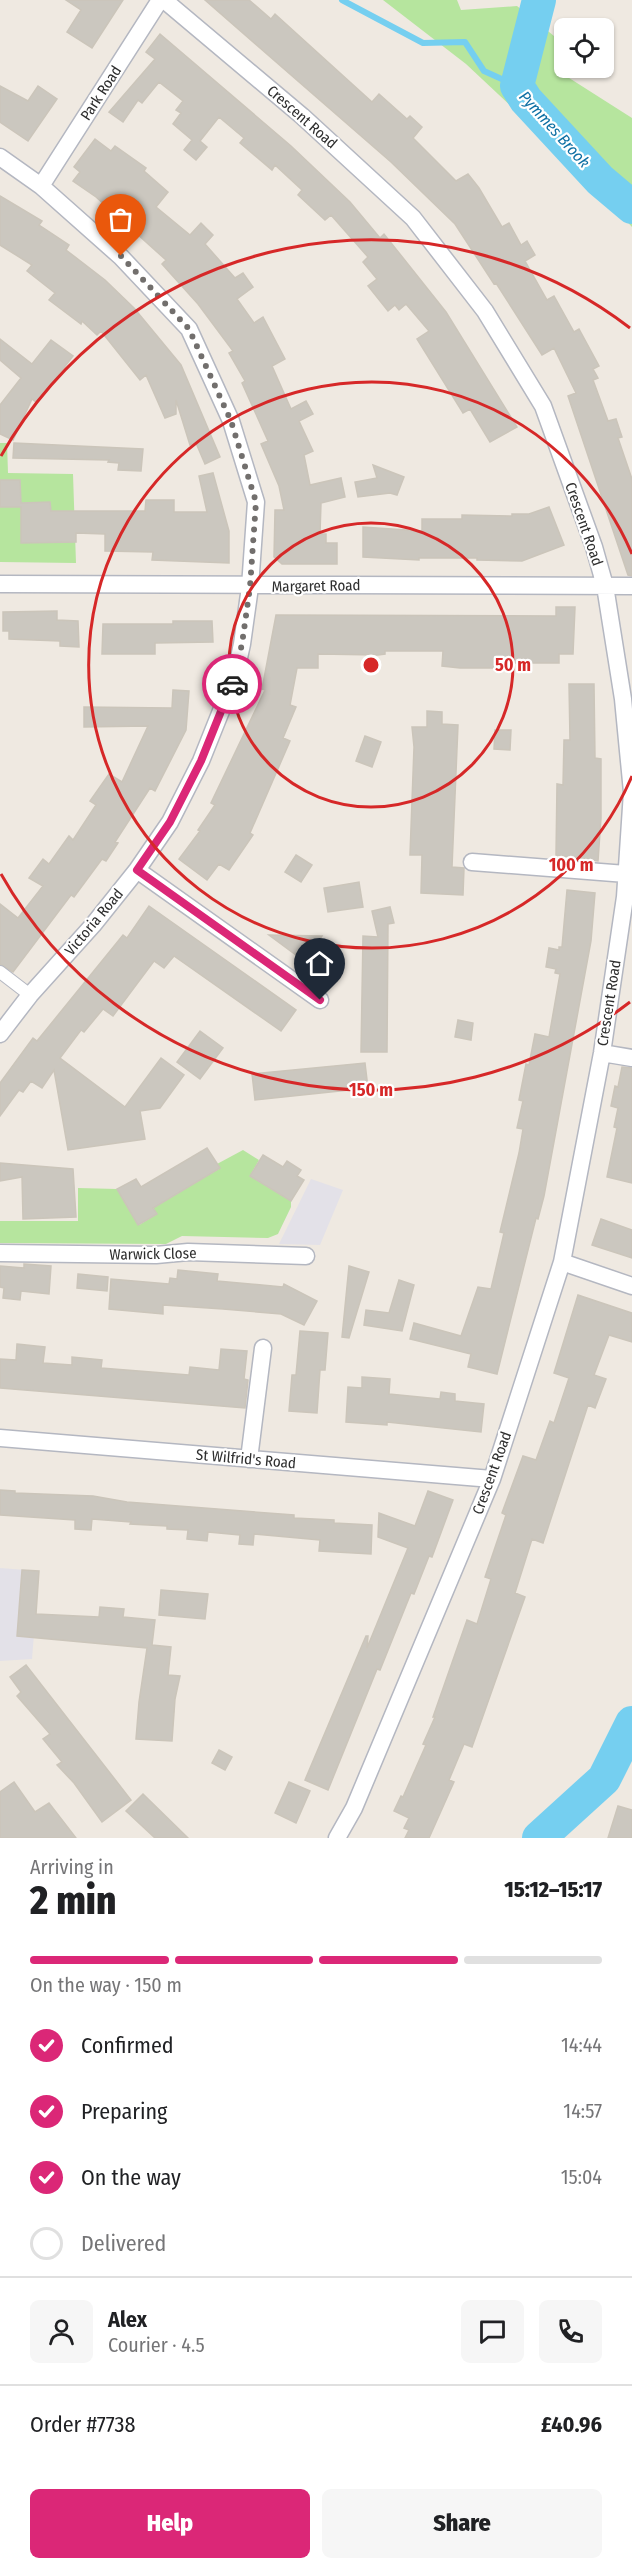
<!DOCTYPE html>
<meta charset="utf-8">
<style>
:root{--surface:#fff;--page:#f6f6f6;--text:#202124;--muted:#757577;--line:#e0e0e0;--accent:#db2777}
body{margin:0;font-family:"Fira Sans Condensed",sans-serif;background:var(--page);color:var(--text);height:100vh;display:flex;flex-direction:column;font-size:22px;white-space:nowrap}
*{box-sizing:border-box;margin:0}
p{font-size:20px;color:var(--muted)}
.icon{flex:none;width:33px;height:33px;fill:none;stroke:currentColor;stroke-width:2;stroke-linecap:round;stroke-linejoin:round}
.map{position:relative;height:1838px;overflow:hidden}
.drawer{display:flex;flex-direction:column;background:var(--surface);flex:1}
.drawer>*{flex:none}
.tools{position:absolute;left:554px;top:18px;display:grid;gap:12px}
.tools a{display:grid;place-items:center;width:60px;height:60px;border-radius:9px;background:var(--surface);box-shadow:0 2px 4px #0004;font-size:30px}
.pin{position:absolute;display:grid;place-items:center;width:51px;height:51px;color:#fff;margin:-62px -26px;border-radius:50% 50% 50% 0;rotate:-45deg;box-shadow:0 0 6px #0007}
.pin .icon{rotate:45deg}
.courier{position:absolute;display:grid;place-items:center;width:60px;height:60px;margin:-30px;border:4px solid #db2777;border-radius:50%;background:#fff;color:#222;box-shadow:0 2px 8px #0007}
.overview em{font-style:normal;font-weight:800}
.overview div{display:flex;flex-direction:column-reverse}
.overview{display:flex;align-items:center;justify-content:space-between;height:102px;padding:0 30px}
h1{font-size:39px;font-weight:800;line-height:45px}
.bar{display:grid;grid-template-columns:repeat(4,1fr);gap:9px 6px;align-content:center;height:72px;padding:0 30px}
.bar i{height:8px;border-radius:4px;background:var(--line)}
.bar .selected{background:var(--accent)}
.bar p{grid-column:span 4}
.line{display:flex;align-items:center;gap:15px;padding:0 30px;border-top:2px solid var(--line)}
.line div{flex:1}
.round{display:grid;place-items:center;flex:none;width:63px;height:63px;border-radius:9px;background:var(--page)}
ol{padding:0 30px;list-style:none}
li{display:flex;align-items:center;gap:18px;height:66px}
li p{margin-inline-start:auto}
li .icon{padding:6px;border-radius:50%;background:var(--accent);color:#fff;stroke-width:4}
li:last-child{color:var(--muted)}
li i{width:33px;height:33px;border:3px solid var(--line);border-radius:50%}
.action{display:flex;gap:12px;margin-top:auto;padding:12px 30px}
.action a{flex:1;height:69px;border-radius:9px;background:var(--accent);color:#fff;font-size:24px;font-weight:800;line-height:69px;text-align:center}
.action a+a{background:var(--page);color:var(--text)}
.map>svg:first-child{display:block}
</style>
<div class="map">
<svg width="632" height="1838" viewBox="0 0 632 1838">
<rect width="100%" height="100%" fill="#efe9e1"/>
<path fill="#e3e1e8" d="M311 1179 343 1190 320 1245 279 1244Z
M0 1568 39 1571 32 1659 0 1661Z"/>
<path fill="#b6e59e" d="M383 0H457L461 10 517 6 554 36 555 69 632 118V227L582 173 466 64Z
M0 443H7L8 473 73 474 76 563 0 562Z
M243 1150 259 1160 250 1176 291 1201V1207L278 1234 268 1238 182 1236 166 1244 0 1243V1221H78V1188L117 1189 139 1225 157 1214 152 1206 219 1169 217 1164Z"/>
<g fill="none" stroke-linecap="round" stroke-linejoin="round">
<path stroke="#75cff0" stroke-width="6" d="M342 0 423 43 465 42 484 71 517 86"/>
<path stroke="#75cff0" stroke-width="34" d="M539 0 517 86 526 100 600 180 632 207
M539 1838 604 1779 632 1723"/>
</g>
<path fill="#cbc7bf" stroke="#cbc5ba" stroke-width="1.5" d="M66 0H123L92 48 67 32 81 10Z
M205 0H249L271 19 275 14 372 102 379 94 407 119 410 116 422 127 413 138 456 181 468 174 479 188 502 227 509 223 521 245 527 241 535 255 525 261 547 300 554 296 574 332 579 329 599 366 593 369 598 378 593 380 608 421 616 419 622 437 618 438 632 479V576L628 575 568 396 576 393 554 348 542 355 496 283 494 284 455 224 391 162Z
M160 34 291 146 350 202 380 238 384 234 446 312 517 427 490 442 470 409 463 413 417 339 429 331 406 304 399 310 395 305 388 311 368 286 377 279 363 262 368 257 331 215 325 220 298 195 302 190 275 165 272 170 240 143 244 138 219 117 200 141 207 147 196 160 184 150 192 140 173 124 181 113 176 110 183 101 159 82 142 103 138 100 123 122 109 112 155 59 146 52Z
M0 86 28 101 38 86 57 99 28 141 0 122Z
M95 139 111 151 115 146 146 168 144 171 168 192 156 207 190 235 201 223 213 235 205 244 235 278 243 273 253 287 237 299 254 323 263 317 285 359 272 366 291 409 306 401 313 414 299 421 313 451 304 455 310 485 341 478 345 497 321 503 320 534H326V543H337V564H282L274 557 275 510H284L279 486 261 444 268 441 242 383 245 381 229 353 233 351 198 304 162 264 166 260 96 197 73 181 80 172 74 167Z
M0 196 42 221 39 225 69 245 66 250 105 280 134 308 181 365 220 457 205 464 196 443 190 445 176 400V414L165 418 146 375 140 380 101 331 97 335 82 321 81 324 49 300 55 293 27 271 32 265 0 245Z
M0 339 32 364 51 340 73 356 37 403 32 399 13 440 0 434V405L21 378 0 360Z
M14 443 143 449 141 471 118 470 119 463 108 462 109 460 13 458Z
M373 465 404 477 397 495 390 493 358 497 355 482 377 478Z
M213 473 229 531V563L152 560 153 552 105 551V534L76 533V542L21 543V507H0V480H20L21 503 50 502 51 511H145L146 500H174V512H207L199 476Z
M549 507 564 545 522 561 477 560V558H419V560L363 557V527L422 531V519H462V515L512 516V514H529Z
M556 607H575L573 654H559V663H510V668H460L442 666 443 651H385V654L378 655 318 654V668H297L290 705 296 707 283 738 290 741 250 833 253 835 229 870 219 864 207 880 179 859 200 831 198 830 215 805 211 803 265 690 262 689 276 615 556 616Z
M57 611V620L78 621 79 647 60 646V641L9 639V631H3V612Z
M173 621H212L213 642 155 643V654H102L103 624H173Z
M569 684H594L595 758 601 759V818L598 861 556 855 557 784 563 785 564 740H570Z
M173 690 189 691 186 730 155 791 150 788 115 842 118 843 106 861 102 859 74 897 71 895 13 972 0 964V904L18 918 43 886 29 878 43 859 49 864 69 836 73 840 96 805 90 801 109 774 122 782 148 726 84 727V707L172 708Z
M427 711 442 712V724L458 725 452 867 464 868 463 895 421 893 422 855H410L414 747 412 727H427Z
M495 730H511L510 750 494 749Z
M365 736 381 742 372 767 356 761Z
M296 855 312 865 301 882 285 872Z
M359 882 363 907 328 912 324 888Z
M567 890 595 893 591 941 544 1196 538 1219 536 1218 497 1374 468 1367 471 1354 410 1339 414 1323 461 1336 478 1287 491 1289 504 1233 500 1232 519 1153 523 1129 517 1128 523 1101 519 1100 526 1064 529 1065 535 1034 549 1037 560 974 555 973 556 969 546 967 549 948 559 950V947H562Z
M149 906 296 1010 281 1031 174 956 164 968 154 961 113 1016 103 1009 84 1032 81 1030 60 1058 125 1107 161 1058 184 1075 160 1108 140 1111 145 1139 68 1150 54 1070 42 1088 31 1081 23 1092 19 1090 0 1116V1083L33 1038 37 1041 123 935 127 938Z
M390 907 394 923 388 924 387 1052H361L363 936 378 937 372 911Z
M269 935 322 936 304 961Z
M458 1020 473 1023 471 1040 455 1037Z
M200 1031 223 1048 200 1079 177 1062Z
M365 1063 368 1088 255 1100 252 1074Z
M622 1067 632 1068V1183L607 1177 617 1128 614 1127 618 1108 611 1106 615 1086 618 1087Z
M207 1148 220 1168 153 1208 157 1214 138 1225 117 1189 136 1179 141 1187Z
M263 1155 283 1167 287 1161 301 1170 297 1176 304 1180 291 1201 250 1176Z
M0 1163 73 1169 76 1217 23 1219 22 1177 0 1181Z
M601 1219 632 1230V1258L592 1245Z
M24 1264 51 1266 49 1294 21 1291 20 1300 3 1298 4 1288 0 1287V1266L24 1268Z
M349 1266 369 1272 349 1338 342 1337Z
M178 1270 218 1274 217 1281 283 1287 284 1284 317 1301 304 1325 281 1314 223 1309 163 1305V1314L109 1309 111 1279 169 1284 170 1278 177 1279Z
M78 1274 108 1277 107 1291 77 1288Z
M399 1280 414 1285 402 1331 364 1325 366 1310 389 1313Z
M578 1295 632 1313V1342L609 1335 594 1375 606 1379 595 1408 588 1405 543 1543 532 1539 515 1593 525 1597 472 1747 464 1744 449 1780 454 1782 429 1838H405L409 1830 404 1828 409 1818 394 1811 401 1796 403 1797 426 1745 423 1744 435 1717H433L467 1620 477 1624 491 1579 485 1577 506 1515 502 1513 523 1456 536 1460 550 1421 554 1423 569 1378 554 1373Z
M300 1331 328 1333 325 1370H320L317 1413 289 1411 292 1375H296Z
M17 1344 45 1347 43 1363 72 1365V1357L102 1360 101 1368 189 1375 190 1367 219 1370 221 1349 247 1351 244 1379 248 1380 245 1408 0 1388V1359L16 1360Z
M362 1377 390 1379 389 1394 440 1399 441 1392 455 1394V1401L484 1404 481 1432 387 1422V1425L346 1422 348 1387 362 1388Z
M0 1490 15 1491V1493L93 1496 127 1502 294 1515V1518L334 1520V1523L372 1525 371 1554 319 1551 320 1540 254 1534 253 1545 239 1544 240 1535 208 1532 207 1541 187 1539 188 1530 167 1529V1526L130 1524 131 1522 92 1519 91 1530 75 1529V1520L0 1515Z
M428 1491 453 1500 432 1557 429 1556 414 1594 411 1593 380 1670 377 1669 328 1790 305 1780 366 1636H368L367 1648 408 1548 378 1537 379 1513 415 1526Z
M22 1570 39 1571 36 1614 99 1617 100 1607 124 1609 123 1617 155 1620 152 1645 171 1647 168 1675 180 1676 175 1699 172 1741 136 1739 139 1702 147 1648 17 1636Z
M161 1590 208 1594 205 1619 159 1615Z
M26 1665 131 1800 102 1822 74 1783 57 1765 62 1762 43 1739 50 1734 17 1696 21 1692 10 1677Z
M219 1750 232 1757 225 1770 212 1763Z
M14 1782 35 1812 49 1803 76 1838H0V1792Z
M289 1782 310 1791 296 1823 275 1813Z
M143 1794 188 1838H155L126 1811Z
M618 1806 632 1810V1838H608Z"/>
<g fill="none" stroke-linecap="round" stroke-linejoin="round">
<defs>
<path id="pedestrian" d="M0 972 30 995"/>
<path id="minor" d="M164 0 302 116 413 218 485 311 543 406 594 547 605 586 623 699 632 792 625 897 602 1053 562 1262 492 1479 354 1808 337 1838
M0 157 41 186 121 257 189 329 231 421 256 502 250 587 242 644 235 676 201 761 170 822 137 870 93 925 30 995 0 1034
M41 186 160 0
M0 584 632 586
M472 862 626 874
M137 870 320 1000
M602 1053 632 1058
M0 1253 156 1255 188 1252 306 1256
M562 1262 632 1286
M0 1438 492 1479
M249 1459 263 1348"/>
</defs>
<use href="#pedestrian" stroke="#b4b7c1" stroke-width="14"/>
<use href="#minor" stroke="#b4b7c1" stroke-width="19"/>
<use href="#pedestrian" stroke="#fff" stroke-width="12"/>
<use href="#minor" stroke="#fff" stroke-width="16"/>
</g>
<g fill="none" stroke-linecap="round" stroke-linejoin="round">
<path stroke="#726f6d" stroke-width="6" stroke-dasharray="0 10.8" d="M121 256 189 329 231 421 256 502 250 587 242 644 232 684"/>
<path stroke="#db2777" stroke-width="8" d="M232 684 201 761 170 822 137 870 320 1000"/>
</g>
<g fill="none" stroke="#d62828" stroke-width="3">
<circle cx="371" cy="665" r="142"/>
<path d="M632 776A283 283 0 1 1 632 554"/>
<path d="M630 1002A425 425 0 0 1 1 874M1 456A425 425 0 0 1 630 328"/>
</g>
<g text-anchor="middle" stroke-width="4.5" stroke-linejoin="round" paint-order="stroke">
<g font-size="15" fill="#2e2e2e" stroke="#fff">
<text transform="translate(101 93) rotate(-57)" y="5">Park Road</text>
<text transform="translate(302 117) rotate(41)" y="5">Crescent Road</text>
<text transform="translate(584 524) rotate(71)" y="5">Crescent Road</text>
<text transform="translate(316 586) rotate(-1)" y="5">Margaret Road</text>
<text transform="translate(94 922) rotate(-50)" y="5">Victoria Road</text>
<text transform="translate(609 1003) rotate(-81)" y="5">Crescent Road</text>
<text transform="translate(153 1254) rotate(-1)" y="5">Warwick Close</text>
<text transform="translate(246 1459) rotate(5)" y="5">St Wilfrid's Road</text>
<text transform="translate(492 1473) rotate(-70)" y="5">Crescent Road</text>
</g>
<g font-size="16" font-style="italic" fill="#0d6fa3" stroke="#fff">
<text transform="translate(555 129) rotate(48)" y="6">Pymmes Brook</text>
</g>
</g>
<circle cx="371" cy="665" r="9" fill="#d62828" stroke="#fff" stroke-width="3"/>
<g font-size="18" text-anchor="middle" font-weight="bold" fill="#d62828" stroke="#fff" stroke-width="4.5" stroke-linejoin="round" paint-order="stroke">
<text x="513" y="671">50 m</text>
<text x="571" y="871">100 m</text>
<text x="371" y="1096">150 m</text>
</g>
</svg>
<div class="tools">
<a><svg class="icon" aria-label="locate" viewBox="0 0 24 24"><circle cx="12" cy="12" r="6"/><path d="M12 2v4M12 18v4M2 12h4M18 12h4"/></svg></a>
</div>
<div class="pin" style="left:121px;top:256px;background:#ea580c"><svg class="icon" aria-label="bag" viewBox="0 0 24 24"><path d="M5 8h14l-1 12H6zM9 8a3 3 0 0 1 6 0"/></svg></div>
<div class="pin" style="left:320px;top:1000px;background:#1f2937"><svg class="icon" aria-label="home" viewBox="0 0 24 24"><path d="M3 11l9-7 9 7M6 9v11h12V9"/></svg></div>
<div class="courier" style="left:232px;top:684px"><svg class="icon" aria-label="car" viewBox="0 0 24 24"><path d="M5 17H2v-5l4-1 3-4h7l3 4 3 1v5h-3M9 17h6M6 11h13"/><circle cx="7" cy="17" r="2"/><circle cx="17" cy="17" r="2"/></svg></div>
</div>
<section class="drawer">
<div class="overview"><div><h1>2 min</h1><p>Arriving in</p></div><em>15:12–15:17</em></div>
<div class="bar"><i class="selected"></i><i class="selected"></i><i class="selected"></i><i></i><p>On the way · 150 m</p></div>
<ol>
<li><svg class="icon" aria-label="check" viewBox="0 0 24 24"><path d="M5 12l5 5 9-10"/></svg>Confirmed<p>14:44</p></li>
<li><svg class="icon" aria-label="check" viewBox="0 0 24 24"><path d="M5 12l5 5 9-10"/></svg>Preparing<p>14:57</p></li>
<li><svg class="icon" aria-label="check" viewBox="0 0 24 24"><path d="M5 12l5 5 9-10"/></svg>On the way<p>15:04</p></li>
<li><i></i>Delivered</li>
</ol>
<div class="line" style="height:108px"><a class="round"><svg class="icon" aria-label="person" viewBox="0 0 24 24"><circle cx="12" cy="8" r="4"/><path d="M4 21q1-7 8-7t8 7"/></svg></a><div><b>Alex</b><p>Courier · 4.5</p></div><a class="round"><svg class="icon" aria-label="chat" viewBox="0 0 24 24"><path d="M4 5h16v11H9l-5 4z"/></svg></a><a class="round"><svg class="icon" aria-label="phone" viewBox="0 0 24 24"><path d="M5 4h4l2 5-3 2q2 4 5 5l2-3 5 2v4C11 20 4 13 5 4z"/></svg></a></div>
<div class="line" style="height:78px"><div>Order #7738</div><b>£40.96</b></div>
<div class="action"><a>Help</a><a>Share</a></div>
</section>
